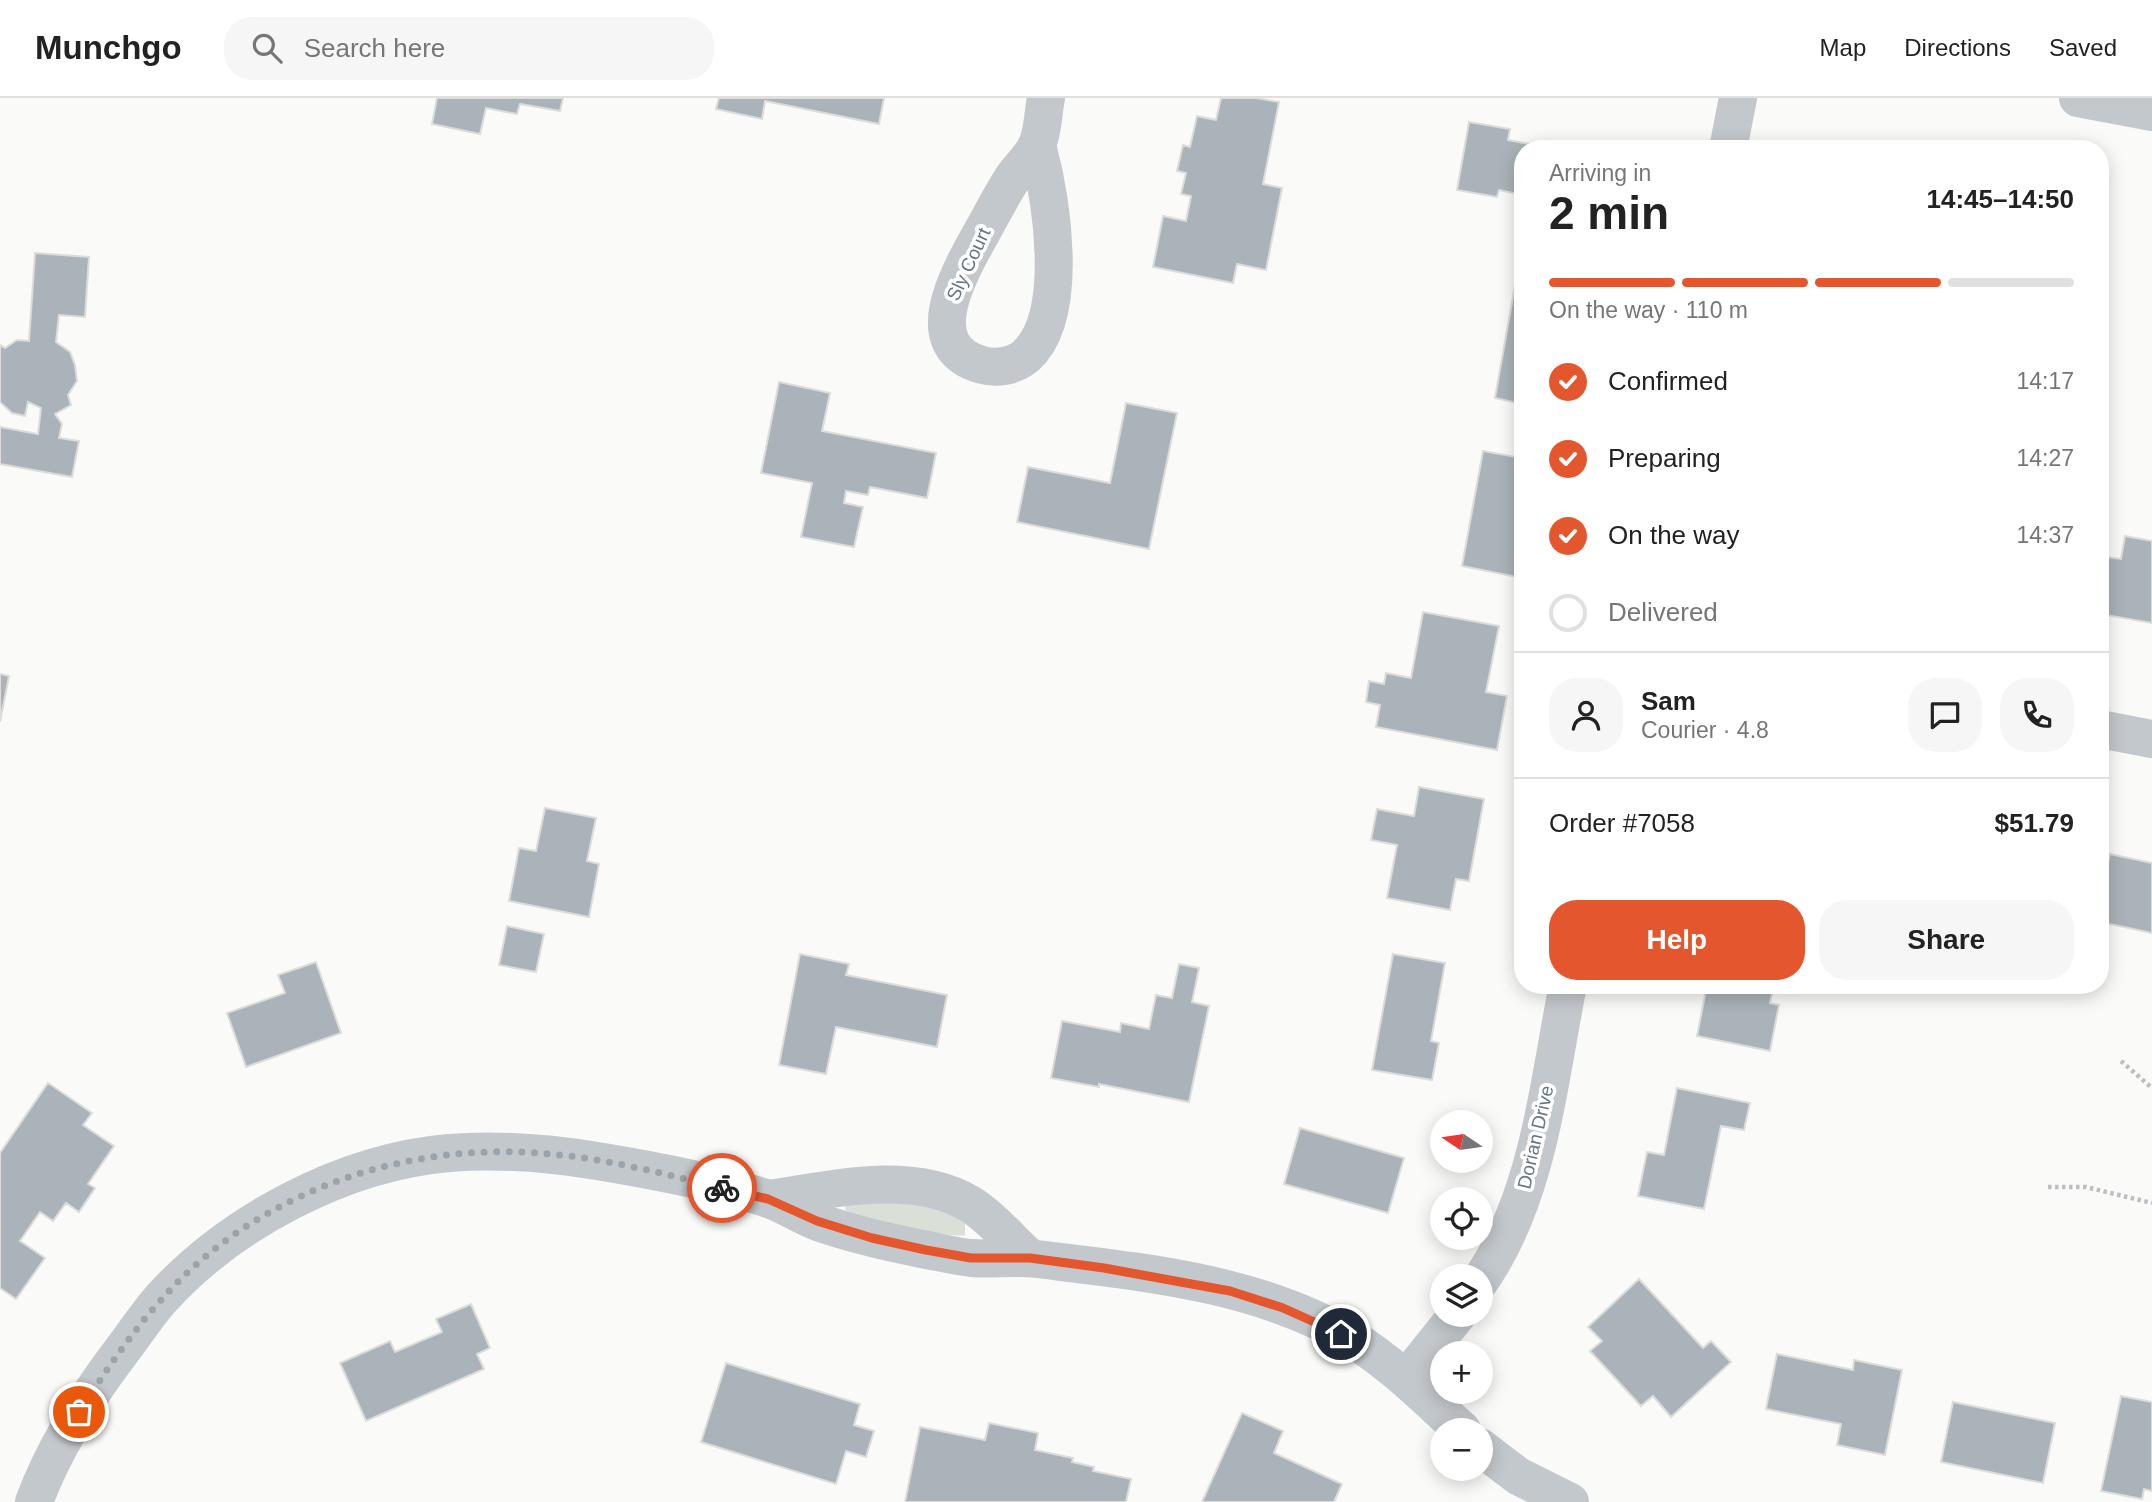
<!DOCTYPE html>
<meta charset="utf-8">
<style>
:root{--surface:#fff;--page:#f6f6f6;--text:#222;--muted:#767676;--line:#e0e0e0;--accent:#e4572e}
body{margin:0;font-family:Helvetica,sans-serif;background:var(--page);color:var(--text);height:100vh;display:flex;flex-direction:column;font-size:26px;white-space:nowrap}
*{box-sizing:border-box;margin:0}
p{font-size:23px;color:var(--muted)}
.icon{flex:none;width:38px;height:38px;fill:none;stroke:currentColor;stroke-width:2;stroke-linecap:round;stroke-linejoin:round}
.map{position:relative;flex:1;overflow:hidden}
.details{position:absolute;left:1514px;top:42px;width:595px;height:854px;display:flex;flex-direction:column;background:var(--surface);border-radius:28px;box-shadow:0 4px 18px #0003}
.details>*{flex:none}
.needle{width:46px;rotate:283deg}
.tools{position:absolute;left:1430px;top:1012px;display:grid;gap:14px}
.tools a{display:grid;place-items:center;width:63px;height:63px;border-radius:50%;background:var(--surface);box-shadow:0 4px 18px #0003;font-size:35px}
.pin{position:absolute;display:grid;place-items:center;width:60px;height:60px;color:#fff;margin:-30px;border:4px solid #fff;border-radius:50%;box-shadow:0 2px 7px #0007}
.courier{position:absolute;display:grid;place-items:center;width:70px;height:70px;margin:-35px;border:5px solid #e4572e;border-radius:50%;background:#fff;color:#222;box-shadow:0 2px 9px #0007}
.summary em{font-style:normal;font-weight:700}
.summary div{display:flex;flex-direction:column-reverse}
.summary{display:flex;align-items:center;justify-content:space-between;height:119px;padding:0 35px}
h1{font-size:46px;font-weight:700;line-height:52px}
.bar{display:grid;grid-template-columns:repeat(4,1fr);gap:10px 7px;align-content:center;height:84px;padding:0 35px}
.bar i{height:9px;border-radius:5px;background:var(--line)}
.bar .active{background:var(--accent)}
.bar p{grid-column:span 4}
.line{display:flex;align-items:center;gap:18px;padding:0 35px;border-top:2px solid var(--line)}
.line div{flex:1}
.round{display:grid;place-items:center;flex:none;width:74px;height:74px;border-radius:28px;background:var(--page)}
ol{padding:0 35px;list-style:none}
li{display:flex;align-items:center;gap:21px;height:77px}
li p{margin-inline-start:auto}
li .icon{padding:7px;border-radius:50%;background:var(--accent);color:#fff;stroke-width:4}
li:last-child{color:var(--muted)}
li i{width:38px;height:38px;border:4px solid var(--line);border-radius:50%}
.button{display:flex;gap:14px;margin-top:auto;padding:14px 35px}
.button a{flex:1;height:80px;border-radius:28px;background:var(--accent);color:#fff;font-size:28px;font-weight:700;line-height:80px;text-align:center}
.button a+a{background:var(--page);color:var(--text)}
header{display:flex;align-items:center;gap:42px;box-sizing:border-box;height:98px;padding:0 35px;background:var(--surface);border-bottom:2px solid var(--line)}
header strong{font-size:33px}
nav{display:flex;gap:38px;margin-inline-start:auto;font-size:24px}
.search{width:490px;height:63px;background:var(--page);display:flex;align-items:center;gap:18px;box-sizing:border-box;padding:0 24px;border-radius:28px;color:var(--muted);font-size:26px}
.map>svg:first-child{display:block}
</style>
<header>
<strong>Munchgo</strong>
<div class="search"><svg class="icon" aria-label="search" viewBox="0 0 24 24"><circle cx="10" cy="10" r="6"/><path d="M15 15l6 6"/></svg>Search here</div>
<nav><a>Map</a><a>Directions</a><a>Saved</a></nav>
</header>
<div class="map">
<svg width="2152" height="1404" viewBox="0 0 2152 1404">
<rect width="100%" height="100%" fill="#fafaf8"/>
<path fill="#dadfd7" d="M903 1100 965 1121V1137C951 1141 857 1121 845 1112L846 1107Z"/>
<path fill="#aab3b9" stroke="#dcdcda" stroke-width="2" d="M437 0H563L560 13 520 6 517 16 486 10 480 36 432 26Z
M719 0H884L879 26 765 3 762 21 716 11Z
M1221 0H1256L1279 4 1263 86 1282 90 1266 172 1237 166 1233 185 1153 169 1163 118 1186 123 1191 98 1181 96 1186 75 1177 73 1183 47 1190 49 1197 18 1216 22Z
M1469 24 1510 31 1508 42 1556 51H1522V97L1499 92 1497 99 1457 92Z
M35 155 89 159 85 219 59 217 56 244 70 254 75 267 77 283 68 297 71 307 55 316 62 326 59 340 79 343 72 379 0 366V329L38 336 41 310 28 304 25 318 12 315 0 304V247L5 250 17 242 29 243Z
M1515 187 1522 188V306L1495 300Z
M779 284 830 295 822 333 936 355 927 400 870 389 868 397 846 393 844 405 863 409 854 449 801 439 812 385 761 375Z
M1126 305 1177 315 1149 451 1017 424 1028 369 1110 385Z
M1483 353 1522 360V480L1462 468Z
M2125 438 2152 443V525L2100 516V475L2103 476 2106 459 2121 461Z
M1423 514 1499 528 1486 594 1507 598 1497 652 1376 629 1380 607 1366 604 1369 583 1384 586 1386 575 1411 580Z
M0 576 9 578 0 624Z
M1419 689 1484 701 1469 783 1456 781 1450 812 1387 800 1397 747 1371 742 1377 711 1414 718Z
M545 710 596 720 587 763 599 766 589 819 509 803 519 750 536 753Z
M2110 756 2152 765V835L2100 824V802Z
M507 828 544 836 536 874 499 867Z
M800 856 849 866 846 877 947 897 937 949 836 929 826 976 779 967Z
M1393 856 1445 865 1431 943 1439 945 1432 982 1372 972Z
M316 864 341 935 246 969 227 915 285 895 278 877Z
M1179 866 1199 870 1192 904 1209 908 1189 1004 1099 986V989L1051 980 1062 923 1120 934 1121 925 1149 931 1156 897 1172 900Z
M1712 887H1774L1770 905 1779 907 1770 953 1697 938 1706 892 1711 893Z
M48 985 92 1015 83 1027 114 1048 88 1086 95 1090 79 1114 66 1105 53 1123 40 1114 20 1143 45 1160 16 1201 0 1190V1055Z
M1677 990 1750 1005 1744 1032 1721 1028 1704 1111 1638 1098 1647 1054 1664 1057Z
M1300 1030 1404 1060 1388 1115 1284 1086Z
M1639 1181 1703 1250 1711 1243 1731 1264 1671 1319 1653 1298 1641 1308 1590 1253 1602 1243 1588 1229Z
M471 1206 490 1250 477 1256 484 1271 366 1323 340 1265 390 1243 395 1254 442 1234 436 1221Z
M1777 1256 1853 1272 1854 1262 1902 1272 1885 1357 1837 1347 1841 1326 1766 1311Z
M726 1265 860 1306 854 1327 874 1333 866 1359 846 1353 836 1386 701 1344Z
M2121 1298 2152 1304V1393L2144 1391 2142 1401 2101 1393Z
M1953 1304 2055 1325 2043 1385 1941 1364Z
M1242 1315 1283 1333 1274 1355 1342 1386 1334 1404H1202Z
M989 1325 1038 1335 1035 1352 1073 1360 1072 1364 1094 1369 1093 1373 1131 1381 1126 1404H905L920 1329 985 1342Z"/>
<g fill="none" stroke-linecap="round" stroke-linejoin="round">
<path stroke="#bbbfc2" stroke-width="4.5" stroke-dasharray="3.5 3.5" stroke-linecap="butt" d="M2121 963 2152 990
M2048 1089H2086L2152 1105"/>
<path stroke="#c3c8cc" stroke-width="38" d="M2078 0 2152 14
M1037 47C1051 99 1071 217 1026 258 1014 268 997 271 982 267 914 248 962 170 983 132 992 116 1001 98 1012 81 1019 70 1032 59 1037 47 1043 34 1043 15 1046 0
M1728 51 1738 0
M2100 631 2152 641
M768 1101C831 1092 911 1071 970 1106 991 1119 1011 1143 1030 1160
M1480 1183C1539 1098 1548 986 1568 887
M1406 1281 1458 1216
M1480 1349 1518 1378 1570 1404
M34 1404C54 1350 86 1300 120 1255 134 1237 146 1218 160 1202 230 1124 344 1064 449 1055 498 1051 548 1055 597 1063 652 1072 711 1083 766 1100 784 1106 800 1117 818 1124 852 1136 887 1144 922 1151 938 1154 954 1158 971 1160 992 1162 1015 1158 1037 1161 1143 1174 1261 1185 1354 1242 1394 1267 1427 1301 1462 1332"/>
</g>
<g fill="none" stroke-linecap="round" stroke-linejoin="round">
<path stroke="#99a4ac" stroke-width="7" stroke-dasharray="0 12.6" d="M79 1314C104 1276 130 1236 161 1202 256 1093 408 1042 550 1056 608 1061 665 1076 722 1090"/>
<path stroke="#e4572e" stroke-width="9" d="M722 1090 768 1101 817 1123 872 1140 926 1152 971 1160H1030L1104 1170 1230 1193 1283 1210 1341 1236"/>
</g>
<g text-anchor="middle" stroke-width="7" stroke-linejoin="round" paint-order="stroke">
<g font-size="19" fill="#657683" stroke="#fff">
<text transform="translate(968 166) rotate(-65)" y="7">Sly Court</text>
<text transform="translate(1535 1039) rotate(-77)" y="7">Dorian Drive</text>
</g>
</g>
</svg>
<div class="tools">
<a><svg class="needle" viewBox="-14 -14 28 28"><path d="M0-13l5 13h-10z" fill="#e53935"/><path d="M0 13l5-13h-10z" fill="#767676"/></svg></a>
<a><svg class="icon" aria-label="locate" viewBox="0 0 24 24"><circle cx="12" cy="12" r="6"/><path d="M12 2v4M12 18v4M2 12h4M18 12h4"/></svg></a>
<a><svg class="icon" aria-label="layers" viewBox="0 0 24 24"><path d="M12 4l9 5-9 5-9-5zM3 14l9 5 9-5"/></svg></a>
<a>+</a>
<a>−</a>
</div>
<div class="pin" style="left:79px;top:1314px;background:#ea580c"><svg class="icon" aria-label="bag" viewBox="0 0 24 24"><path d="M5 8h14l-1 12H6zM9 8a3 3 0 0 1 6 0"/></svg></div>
<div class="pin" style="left:1341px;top:1236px;background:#1f2937"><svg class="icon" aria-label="home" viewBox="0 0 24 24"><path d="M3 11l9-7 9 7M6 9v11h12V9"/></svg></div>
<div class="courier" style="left:722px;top:1090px"><svg class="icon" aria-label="bike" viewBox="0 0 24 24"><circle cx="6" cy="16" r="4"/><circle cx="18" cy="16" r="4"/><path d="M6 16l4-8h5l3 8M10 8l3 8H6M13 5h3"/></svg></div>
<section class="details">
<div class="summary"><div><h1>2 min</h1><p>Arriving in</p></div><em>14:45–14:50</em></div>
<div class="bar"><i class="active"></i><i class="active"></i><i class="active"></i><i></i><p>On the way · 110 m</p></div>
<ol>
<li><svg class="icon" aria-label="check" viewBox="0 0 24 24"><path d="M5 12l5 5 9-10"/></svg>Confirmed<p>14:17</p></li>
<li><svg class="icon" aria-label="check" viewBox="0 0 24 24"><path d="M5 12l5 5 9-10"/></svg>Preparing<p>14:27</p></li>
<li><svg class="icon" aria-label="check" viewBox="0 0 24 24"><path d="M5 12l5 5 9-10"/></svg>On the way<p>14:37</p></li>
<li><i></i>Delivered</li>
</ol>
<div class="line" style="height:126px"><a class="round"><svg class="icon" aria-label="person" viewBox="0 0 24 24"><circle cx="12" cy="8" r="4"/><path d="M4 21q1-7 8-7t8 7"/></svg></a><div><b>Sam</b><p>Courier · 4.8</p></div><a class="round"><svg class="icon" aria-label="chat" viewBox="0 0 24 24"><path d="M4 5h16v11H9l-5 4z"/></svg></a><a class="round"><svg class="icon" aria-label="phone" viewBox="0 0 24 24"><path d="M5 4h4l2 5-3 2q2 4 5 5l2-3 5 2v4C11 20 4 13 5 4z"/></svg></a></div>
<div class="line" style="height:91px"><div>Order #7058</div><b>$51.79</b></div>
<div class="button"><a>Help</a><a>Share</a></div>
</section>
</div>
